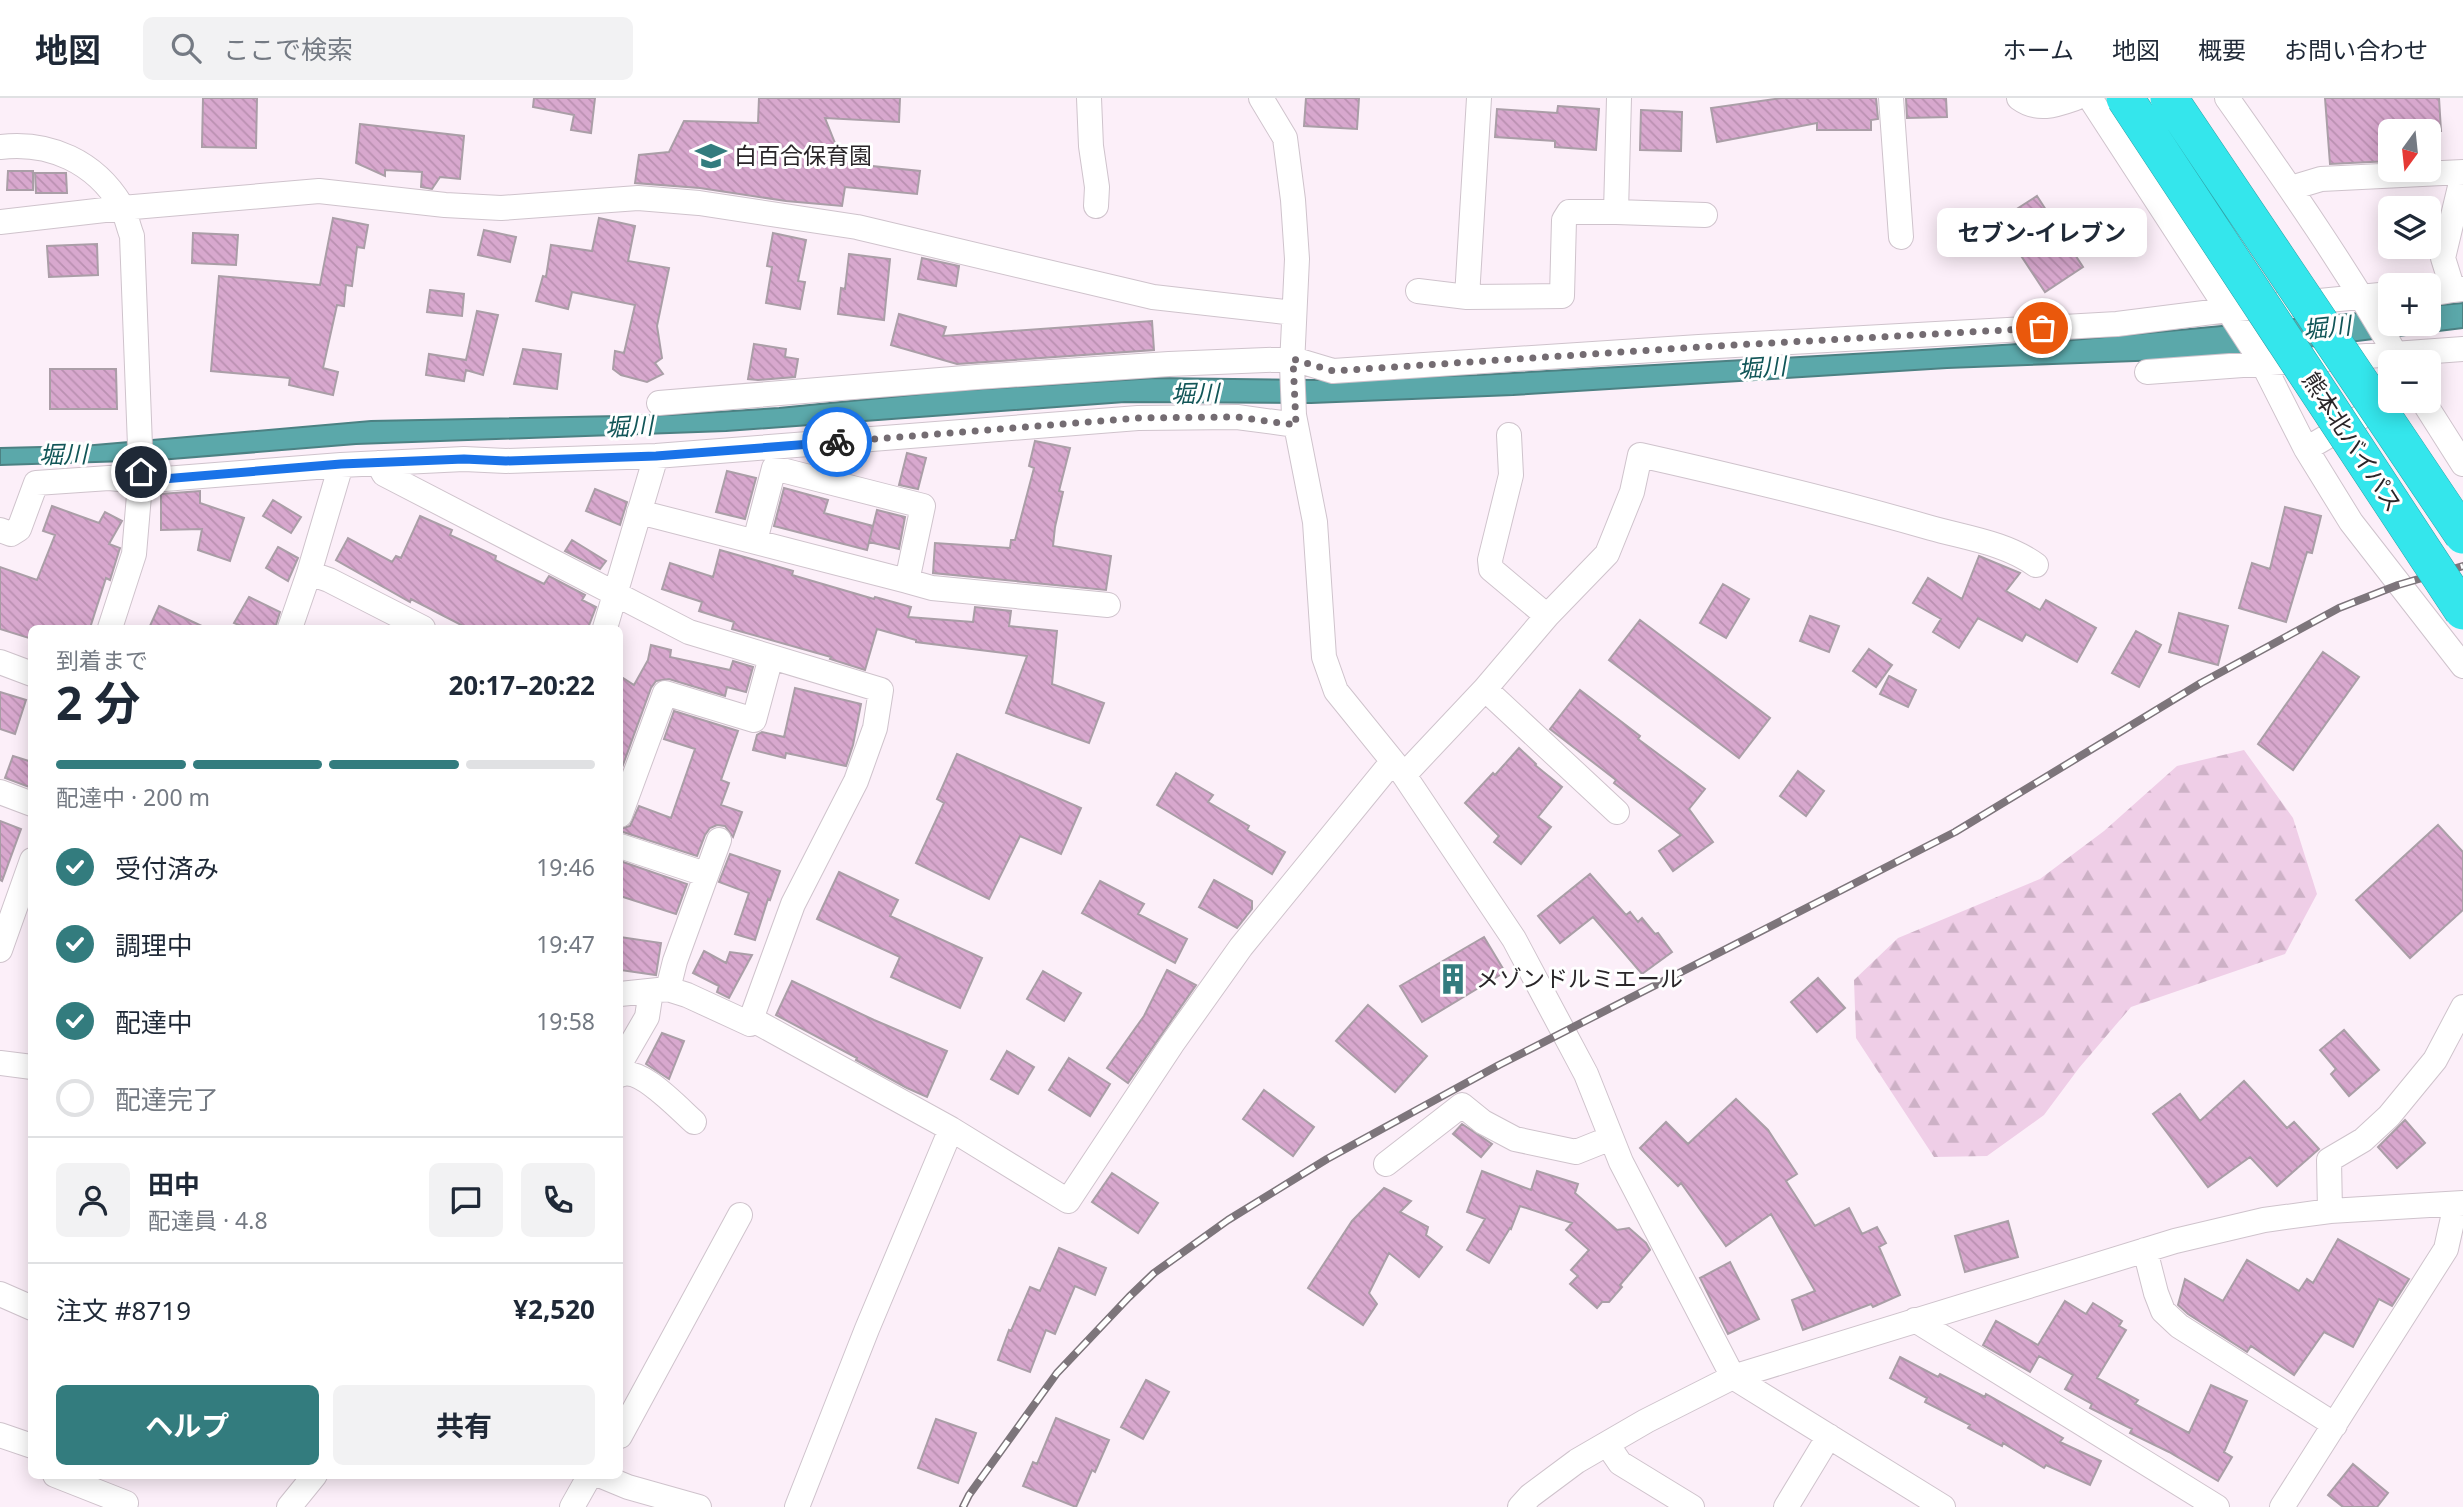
<!DOCTYPE html>
<html lang="ja">
<meta charset="utf-8">
<style>
:root{--surface:#fff;--page:#f2f2f3;--text:#1f2937;--muted:#747a83;--line:#e0e1e3;--accent:#337c7e}
body{margin:0;font-family:"Noto Sans","Noto Sans JP",sans-serif;background:var(--page);color:var(--text);height:100vh;display:flex;flex-direction:column;font-size:26px;white-space:nowrap}
*{box-sizing:border-box;margin:0}
p{font-size:23px;color:var(--muted)}
.icon{flex:none;width:38px;height:38px;fill:none;stroke:currentColor;stroke-width:2;stroke-linecap:round;stroke-linejoin:round}
.map{position:relative;flex:1;overflow:hidden}
.sheet{position:absolute;left:28px;top:527px;width:595px;height:854px;display:flex;flex-direction:column;background:var(--surface);border-radius:10px;box-shadow:0 4px 18px #0003}
.sheet>*{flex:none}
.needle{width:46px;rotate:195deg}
.controls{position:absolute;left:2378px;top:21px;display:grid;gap:14px}
.controls a{display:grid;place-items:center;width:63px;height:63px;border-radius:10px;background:var(--surface);box-shadow:0 4px 18px #0003;font-size:35px}
.pin{position:absolute;display:grid;place-items:center;width:60px;height:60px;color:#fff;margin:-30px;border:4px solid #fff;border-radius:50%;box-shadow:0 2px 7px #0007}
.courier{position:absolute;display:grid;place-items:center;width:70px;height:70px;margin:-35px;border:5px solid #1a73e8;border-radius:50%;background:#fff;color:#222;box-shadow:0 2px 9px #0007}
.bubble{position:absolute;height:49px;border-radius:10px;background:var(--surface);box-shadow:0 4px 18px #0003;font-size:23px;font-weight:700;line-height:49px;text-align:center}
.head em{font-style:normal;font-weight:700}
.head div{display:flex;flex-direction:column-reverse}
.head{display:flex;align-items:center;justify-content:space-between;height:119px;padding:0 28px}
h1{font-size:46px;font-weight:700;line-height:52px}
.bar{display:grid;grid-template-columns:repeat(4,1fr);gap:10px 7px;align-content:center;height:84px;padding:0 28px}
.bar i{height:9px;border-radius:5px;background:var(--line)}
.bar .current{background:var(--accent)}
.bar p{grid-column:span 4}
.line{display:flex;align-items:center;gap:18px;padding:0 28px;border-top:2px solid var(--line)}
.line div{flex:1}
.round{display:grid;place-items:center;flex:none;width:74px;height:74px;border-radius:10px;background:var(--page)}
ol{padding:0 28px;list-style:none}
li{display:flex;align-items:center;gap:21px;height:77px}
li p{margin-inline-start:auto}
li .icon{padding:7px;border-radius:50%;background:var(--accent);color:#fff;stroke-width:4}
li:last-child{color:var(--muted)}
li i{width:38px;height:38px;border:4px solid var(--line);border-radius:50%}
.button{display:flex;gap:14px;margin-top:auto;padding:14px 28px}
.button a{flex:1;height:80px;border-radius:10px;background:var(--accent);color:#fff;font-size:28px;font-weight:700;line-height:80px;text-align:center}
.button a+a{background:var(--page);color:var(--text)}
header{display:flex;align-items:center;gap:42px;box-sizing:border-box;height:98px;padding:0 35px;background:var(--surface);border-bottom:2px solid var(--line)}
header strong{font-size:33px}
nav{display:flex;gap:38px;margin-inline-start:auto;font-size:24px}
.search{width:490px;height:63px;background:var(--page);display:flex;align-items:center;gap:18px;box-sizing:border-box;padding:0 24px;border-radius:10px;color:var(--muted);font-size:26px}
.map>svg:first-child{display:block}
</style>
<header>
<strong>地図</strong>
<div class="search"><svg class="icon" aria-label="search" viewBox="0 0 24 24"><circle cx="10" cy="10" r="6"/><path d="M15 15l6 6"/></svg>ここで検索</div>
<nav><a>ホーム</a><a>地図</a><a>概要</a><a>お問い合わせ</a></nav>
</header>
<div class="map">
<svg width="2463" height="1409" viewBox="0 0 2463 1409">
<defs>
<pattern id="forest-firs" width="22" height="20" patternUnits="userSpaceOnUse" patternTransform="scale(1.75)"><rect width="22" height="20" fill="#efcee7"/><path d="M5 1l3.5 6h-7zM16 11l3.5 6h-7z" fill="#cdb1c6"/></pattern>
<pattern id="building-back-hatch" width="6" height="6" patternUnits="userSpaceOnUse" patternTransform="scale(1.75)"><rect width="6" height="6" fill="#d8a8ce"/><path d="M-1 5l2 2M0 0l6 6M5-1l2 2" fill="none" stroke="#ba90b1"/></pattern>
</defs>
<rect width="100%" height="100%" fill="#fceff9"/>
<path fill="url(#forest-firs)" d="M2244 652 2293 720 2317 796 2285 856 2131 909 2079 970 2044 1017 1987 1058 1934 1059 1856 940 1854 882 1898 840 2040 781 2104 733 2177 668Z"/>
<path fill="#5ba8aa" stroke="#4c8183" stroke-width="2" d="M2463 205V230L2218 260 1947 270 1513 297 1311 305 1125 304 726 333 356 346 159 362 0 367V350L83 348 371 323 669 317 779 310 952 293 1155 280 1315 282 1477 277 1906 253 2052 244 2390 212V226H2429V208Z"/>
<path fill="url(#building-back-hatch)" stroke="#aa9ea7" stroke-width="2" d="M203 0H257L256 50 202 49Z
M534 0H595L591 35 571 32 574 17 533 9Z
M759 0H900L899 24 825 20 843 65 920 73 917 96 845 89 842 108 786 103 700 90 635 85 639 57 669 54 684 23 758 25Z
M1306 0H1359L1357 31 1304 28Z
M1782 0H1876L1878 21 1871 22V32H1817V25L1717 44 1711 10Z
M1906 0H1946L1947 19 1907 20Z
M2325 0H2439L2441 33H2390V63L2330 66Z
M1558 8 1599 11 1596 52 1555 49V43L1495 39 1497 11 1557 15Z
M1641 12 1682 14 1681 53 1640 52Z
M360 26 464 38 460 81 440 79 432 91 421 89 422 74 385 72V78L356 65Z
M8 73H33V92H7Z
M35 75H66L67 95H36Z
M2037 98 2083 169 2045 194 1998 123Z
M333 120 368 127 364 150 357 149 352 188 346 187 344 208 337 207 323 270 338 274 333 297 289 287 290 280 211 273 219 178 320 187Z
M599 120 635 128 628 163 669 170 657 228 662 260 655 265 663 276 647 284 621 277 613 271 615 253 624 255 635 207 572 194 568 211 536 203 543 178 546 179 551 147 592 153Z
M484 132 516 139 510 164 478 157Z
M193 135 238 137 236 167 192 165Z
M773 135 806 142 798 183 805 184 800 211 766 205 772 169 767 168Z
M97 146 98 177 49 179 47 148Z
M849 156 890 161 884 222 838 216 841 190 845 191Z
M922 160 959 168 956 188 918 181Z
M430 192 464 196 462 218 427 214Z
M477 213 498 217 483 277 466 272 464 283 426 277 429 256 466 262Z
M899 216 946 229 943 238 1152 223 1154 252 957 266 891 247Z
M754 246 786 251 785 259 798 261 795 279 758 282 748 281Z
M523 251 561 256 557 291 514 286Z
M50 271H116L117 311H50Z
M1035 343 1070 350 1059 393 1063 394 1055 429 1053 448 1111 458 1106 492 933 475 935 445 1010 450 1011 442H1015L1034 370 1029 368Z
M907 355 926 360 918 391 899 387Z
M727 373 756 380 745 421 716 414Z
M784 390 828 402 824 415 873 428 867 452 774 428Z
M595 391 627 404 620 427 586 413Z
M200 393V405L244 420 230 463 198 452 202 431 161 432V396Z
M273 402 301 419 291 435 263 418Z
M52 408 99 425 105 414 122 423 109 446 120 450 119 453 110 482 106 480 90 530H32V541L0 531V469L37 482 55 437 43 433Z
M2285 409 2321 418 2312 455 2307 454 2286 524 2239 510 2252 465 2270 471Z
M877 412 905 419 899 451 869 444Z
M420 418 452 432 450 437 496 458 495 462 544 486 549 478 585 497 582 502 596 509 588 530H467L411 501 410 504 336 462 348 440 392 464 396 458 401 460Z
M572 442 606 463 600 471 565 453Z
M278 449 298 460 288 483 266 470Z
M720 452 793 473 792 477 874 501 875 499 911 509 908 519 973 524 975 509 1011 513 1009 528 1057 533 1052 586 1104 605 1089 645 1006 615 1027 558 916 544V542L877 531 865 572 830 561 831 559 732 531 734 524 699 513 702 504 662 491 670 465 713 479Z
M1979 458 2020 475 2006 493 2040 512 2046 502 2096 530 2077 564 2026 536 2022 543 1978 520 1959 550 1933 534 1941 521 1913 505 1928 480 1962 501Z
M1723 486 1749 501 1726 540 1700 525Z
M249 499 280 514 275 530H246L234 525Z
M159 508 206 530H149Z
M2179 515 2228 528 2218 567 2169 554Z
M1810 518 1839 528 1829 554 1800 543Z
M1640 522 1770 620 1739 660 1609 562Z
M2136 533 2161 547 2139 589 2112 575Z
M651 547 671 552 670 559 730 572 733 563 753 569 746 594 727 589 725 598 669 581 656 583 651 590 620 675V578L634 587 648 562Z
M1869 551 1892 567 1876 589 1853 573Z
M2323 554 2359 579 2293 672 2258 646Z
M1889 578 1916 592 1908 609 1880 596Z
M795 590 861 606 853 647 846 668 786 655 785 660 753 652 757 637 762 634 784 639Z
M1580 592 1640 638 1638 641 1705 691 1689 711 1713 744 1673 773 1659 753 1681 737 1614 685 1616 682 1550 631Z
M0 594 26 602 15 636 0 631Z
M674 613 738 633 721 682 729 685 721 707 742 714 733 739 725 728 717 727 710 730 705 737 697 758 620 733V731L630 728 639 708 671 720 695 651 664 641Z
M1519 650 1536 666 1535 667 1562 689 1538 719 1551 729 1521 766 1494 744 1499 738 1465 705 1493 675 1495 677Z
M957 656 1081 710 1061 756 1020 738 989 801 916 765 944 705 937 701Z
M13 658 32 664V690L5 680Z
M1798 673 1824 693 1806 718 1780 698Z
M1176 675 1213 697 1208 704 1249 728 1247 732 1285 754 1272 776 1157 707Z
M0 723 21 731 2 783 0 782Z
M2438 727 2463 754V812L2410 860 2356 802Z
M730 756 780 773 770 802 768 801 755 842 735 836 749 795 719 784Z
M620 763 687 786 676 816 620 798Z
M839 774 898 802 890 818 982 860 960 910 891 879 900 859 817 821Z
M1590 776 1626 817 1630 814 1638 824 1642 820 1655 836 1658 835 1672 854 1642 876 1593 819 1560 845 1538 818Z
M1214 782 1252 803V811L1237 830 1199 809Z
M1100 783 1144 806 1138 816 1187 841 1175 865 1082 815Z
M620 839 661 845 656 877 620 872Z
M1484 839 1505 874 1422 924 1400 888Z
M704 853 726 865 730 854 752 857 729 900 717 894 719 888 693 875Z
M1167 872 1196 887 1128 985 1107 970 1144 918Z
M1043 873 1081 895 1064 923 1027 901Z
M1818 880 1845 910 1817 934 1791 904Z
M792 883 874 922 947 953 927 999 907 990 856 962 857 960 776 917Z
M1368 907 1427 958 1395 994 1336 943Z
M2344 932 2379 972 2349 998 2331 976 2336 971 2320 952Z
M662 935 684 943 669 981 646 966Z
M1007 953 1034 969 1018 996 991 981Z
M1069 960 1110 986 1090 1018 1049 992Z
M2244 983 2287 1030 2294 1024 2319 1051 2277 1088 2250 1059 2208 1089 2153 1016 2180 996 2200 1023Z
M1264 992 1314 1029 1293 1058 1243 1021Z
M1736 1001 1768 1032 1797 1076 1786 1083 1815 1128 1849 1110 1862 1136 1877 1129 1886 1145 1879 1149 1900 1197 1873 1209 1871 1206 1803 1232 1792 1202 1815 1193 1771 1116 1726 1148 1681 1085 1678 1088 1640 1050 1666 1024 1688 1046Z
M2405 1022 2425 1045 2397 1070 2378 1049Z
M1462 1026 1492 1046 1481 1059 1453 1036Z
M1482 1073 1531 1092 1537 1073 1578 1086 1575 1095 1617 1132 1629 1130 1646 1145 1650 1152 1620 1187 1622 1189 1609 1204H1602L1597 1210 1570 1186 1578 1178 1571 1172 1589 1152 1566 1132 1572 1125 1520 1108 1511 1131 1510 1130 1489 1165 1467 1152 1485 1121 1467 1114Z
M1112 1075 1158 1105 1138 1135 1092 1104Z
M1384 1090 1411 1103 1400 1114 1428 1129 1426 1137 1442 1149 1419 1179 1389 1155 1369 1195 1377 1206 1363 1227 1308 1190 1352 1123Z
M2008 1123 2018 1159 1965 1174 1955 1138Z
M2338 1141 2409 1181 2392 1208 2379 1201 2353 1249 2324 1234 2294 1277 2251 1248 2247 1254 2188 1216 2178 1207 2185 1181 2223 1203 2247 1162 2299 1193 2307 1181 2313 1185Z
M1059 1150 1106 1170 1095 1197 1075 1188 1055 1236 1046 1232 1030 1274 998 1262 1009 1232 1011 1233 1030 1189 1040 1193Z
M1730 1164 1759 1221 1728 1236 1700 1180Z
M2065 1203 2086 1216 2093 1205 2122 1223 2119 1228 2126 1232 2097 1280 2138 1302 2135 1306 2189 1335 2211 1287 2247 1303 2224 1354 2232 1359 2218 1383 2169 1354 2130 1335 2132 1331 2090 1310 2092 1306 2065 1291 2073 1277 2039 1258 2030 1274 1983 1247 1996 1223 2038 1247Z
M1900 1259 1938 1279 1940 1276 1985 1299 1986 1296 2063 1340 2060 1344 2101 1363 2090 1387 2046 1367 2044 1370 2003 1345 2002 1348 1968 1330 1970 1327 1925 1304 1927 1300 1890 1280Z
M1146 1282 1169 1294 1143 1341 1121 1329Z
M1056 1320 1109 1342 1095 1374 1092 1372 1076 1409 1023 1388 1033 1364 1037 1366Z
M936 1321 976 1335 958 1385 918 1370Z
M2353 1366 2388 1395 2377 1409H2343L2328 1397Z"/>
<g fill="none" stroke-linecap="round" stroke-linejoin="round">
<defs>
<path id="minor" d="M1089 0 1091 48 1097 89 1096 108
M1261 0 1285 40 1293 102 1297 161 1292 267 1294 317 1315 424 1324 559 1336 593 1404 677 1514 841 1586 976 1621 1064 1733 1279 1943 1409
M1619 0 1616 114 1705 117
M1891 0 1901 139
M2019 0C2038 14 2056 7 2076 0
M2090 0 2263 266 2306 351 2351 424 2463 568
M2227 0C2288 86 2348 173 2400 264
M0 49C50 43 95 64 121 107 126 116 128 128 132 138L141 374 134 456 110 530
M2463 76 2443 160 2453 192 2463 191
M2291 90 2321 81 2463 74
M0 124 122 110 319 93 445 107 501 110 638 100 699 105 857 129 1153 199 1294 215
M1418 193 1467 199 1562 198 1564 122 1569 114H1616
M2429 196 2453 192
M1467 199 1479 0
M2147 274 2463 251
M2423 303 2463 366
M659 305 977 279 1169 266 1293 261 1333 273 1699 249 2117 226 2228 212 2390 196
M2306 351 2390 302
M378 365 384 376 689 534 881 592 875 630 856 683 793 806 754 913 755 923
M639 414 907 483
M0 432 11 436 19 431 36 385 109 380 139 383 341 367 464 361 506 363 656 358 1138 320 1237 319 1296 327
M755 443 774 370 923 408 907 483 932 490 1108 507
M309 475 341 367
M1547 518 1607 456 1632 394 1640 357C1738 379 1834 402 1931 430 1966 440 2006 445 2036 467
M290 530 309 475 329 482 423 530
M605 530 656 358
M0 564 32 576
M1485 591 1547 518 1491 471 1490 462 1511 377 1509 337
M1404 677 1485 591 1617 714
M0 694 32 706
M620 717 665 595 754 622 771 559
M620 748 705 776
M0 852 32 762
M668 891 675 863 719 742
M620 896 668 891 687 897 750 926 755 923 951 1031 1068 1103 1172 946 1241 849 1392 664
M0 965 32 969
M623 975 621 964 647 919 651 893
M620 977C640 968 678 1010 694 1024
M1386 1066 1462 1007 1483 1024 1515 1041 1576 1054 1611 1040
M2330 1113 2329 1062 2363 1042 2389 1018 2435 962 2463 909
M2145 1152 2156 1195 2163 1213 2179 1228 2335 1327
M0 1196 32 1210
M1915 1222 2217 1409
M0 1337 32 1348
M620 1338 740 1117
M1607 1346 1620 1365 1692 1409
M55 1377 126 1405
M599 1377 628 1389 699 1409
M289 1409 315 1377
M572 1409 590 1377
M797 1409 867 1231 951 1031
M1520 1409 1530 1398 1577 1363 1646 1323 1733 1279 2175 1143 2264 1122 2330 1113 2463 1105
M1786 1409 1829 1338
M2282 1409 2446 1151 2456 1106"/>
</defs>
<use href="#minor" stroke="#cfc3cc" stroke-width="26"/>
<use href="#minor" stroke="#fff" stroke-width="24"/>
<defs>
<path id="rail" d="M963 1409 969 1397 1057 1275 1129 1199 1154 1175 1228 1122 1327 1061 1499 967 1955 734 2201 585 2339 510 2398 487 2463 468"/>
</defs>
<use href="#rail" stroke="#7d757b" stroke-width="8"/>
<use href="#rail" stroke="#fff" stroke-width="5" stroke-dasharray="16" stroke-linecap="butt"/>
<defs>
<path id="highway-bridge" d="M2125 0 2463 513
M2169 0 2463 437"/>
</defs>
<use href="#highway-bridge" stroke="#30a3a8" stroke-width="38" stroke-linecap="butt"/>
<use href="#highway-bridge" stroke="#34e6ec" stroke-width="37"/>
</g>
<g fill="none" stroke-linecap="round" stroke-linejoin="round">
<path stroke="#746c72" stroke-width="7" stroke-dasharray="0 12.6" d="M837 344 1138 320 1237 319 1296 327 1293 261 1333 273 1699 249 2042 230"/>
<path stroke="#1a73e8" stroke-width="9" d="M141 374 139 383 341 366 464 361 506 363 656 358 837 344"/>
</g>
<defs>
<symbol id="school-bare" viewBox="-9 -9 18 18"><path d="M0-5L7-2L0 1L-7-2ZM-4 1L0 2.5L4 1V4Q0 6-4 4Z" fill="#337c7e" stroke="#fff" stroke-width="2.5" paint-order="stroke"/></symbol>
<symbol id="building-bare" viewBox="-9 -9 18 18"><path d="M-4-6H4V6H1V3H-1V6H-4ZM-2.5-4.3h1.7v1.8h-1.7ZM.8-4.3h1.7v1.8H.8ZM-2.5-1h1.7V.8h-1.7ZM.8-1h1.7V.8H.8Z" fill="#337c7e" stroke="#fff" stroke-width="2.5" paint-order="stroke"/></symbol>
</defs>
<g fill-rule="evenodd">
<use href="#school-bare" x="689" y="36" width="44" height="44"/>
<use href="#building-bare" x="1431" y="859" width="44" height="44"/>
</g>
<g text-anchor="middle" stroke-width="6" stroke-linejoin="round" paint-order="stroke">
<g font-size="23" fill="#2a2629" stroke="#fff" text-anchor="start">
<text x="734" y="66">白百合保育園</text>
<text x="1476" y="889">メゾンドルミエール</text>
</g>
<g font-size="23" fill="#2a2629" stroke="#fff">
<text transform="translate(2352 344) rotate(57)" y="8">熊本北バイパス</text>
</g>
<g font-size="24" font-style="italic" fill="#125658" stroke="#fff">
<text transform="translate(2327 230) rotate(-6)" y="8">堀川</text>
<text transform="translate(1762 270) rotate(-4)" y="8">堀川</text>
<text transform="translate(1195 296) rotate(-1)" y="8">堀川</text>
<text transform="translate(629 329) rotate(-3)" y="8">堀川</text>
<text transform="translate(63 357) rotate(-1)" y="8">堀川</text>
</g>
</g>
</svg>
<div class="controls">
<a><svg class="needle" viewBox="-14 -14 28 28"><path d="M0-13l5 13h-10z" fill="#e53935"/><path d="M0 13l5-13h-10z" fill="#747a83"/></svg></a>
<a><svg class="icon" aria-label="layers" viewBox="0 0 24 24"><path d="M12 4l9 5-9 5-9-5zM3 14l9 5 9-5"/></svg></a>
<a>+</a>
<a>−</a>
</div>
<div class="pin" style="left:2042px;top:230px;background:#ea580c"><svg class="icon" aria-label="bag" viewBox="0 0 24 24"><path d="M5 8h14l-1 12H6zM9 8a3 3 0 0 1 6 0"/></svg></div>
<div class="pin" style="left:141px;top:374px;background:#1f2937"><svg class="icon" aria-label="home" viewBox="0 0 24 24"><path d="M3 11l9-7 9 7M6 9v11h12V9"/></svg></div>
<div class="courier" style="left:837px;top:344px"><svg class="icon" aria-label="bike" viewBox="0 0 24 24"><circle cx="6" cy="16" r="4"/><circle cx="18" cy="16" r="4"/><path d="M6 16l4-8h5l3 8M10 8l3 8H6M13 5h3"/></svg></div>
<div class="bubble" style="left:1937px;top:110px;width:210px">セブン-イレブン</div>
<section class="sheet">
<div class="head"><div><h1>2 分</h1><p>到着まで</p></div><em>20:17–20:22</em></div>
<div class="bar"><i class="current"></i><i class="current"></i><i class="current"></i><i></i><p>配達中 · 200 m</p></div>
<ol>
<li><svg class="icon" aria-label="check" viewBox="0 0 24 24"><path d="M5 12l5 5 9-10"/></svg>受付済み<p>19:46</p></li>
<li><svg class="icon" aria-label="check" viewBox="0 0 24 24"><path d="M5 12l5 5 9-10"/></svg>調理中<p>19:47</p></li>
<li><svg class="icon" aria-label="check" viewBox="0 0 24 24"><path d="M5 12l5 5 9-10"/></svg>配達中<p>19:58</p></li>
<li><i></i>配達完了</li>
</ol>
<div class="line" style="height:126px"><a class="round"><svg class="icon" aria-label="person" viewBox="0 0 24 24"><circle cx="12" cy="8" r="4"/><path d="M4 21q1-7 8-7t8 7"/></svg></a><div><b>田中</b><p>配達員 · 4.8</p></div><a class="round"><svg class="icon" aria-label="chat" viewBox="0 0 24 24"><path d="M4 5h16v11H9l-5 4z"/></svg></a><a class="round"><svg class="icon" aria-label="phone" viewBox="0 0 24 24"><path d="M5 4h4l2 5-3 2q2 4 5 5l2-3 5 2v4C11 20 4 13 5 4z"/></svg></a></div>
<div class="line" style="height:91px"><div>注文 #8719</div><b>¥2,520</b></div>
<div class="button"><a>ヘルプ</a><a>共有</a></div>
</section>
</div>
